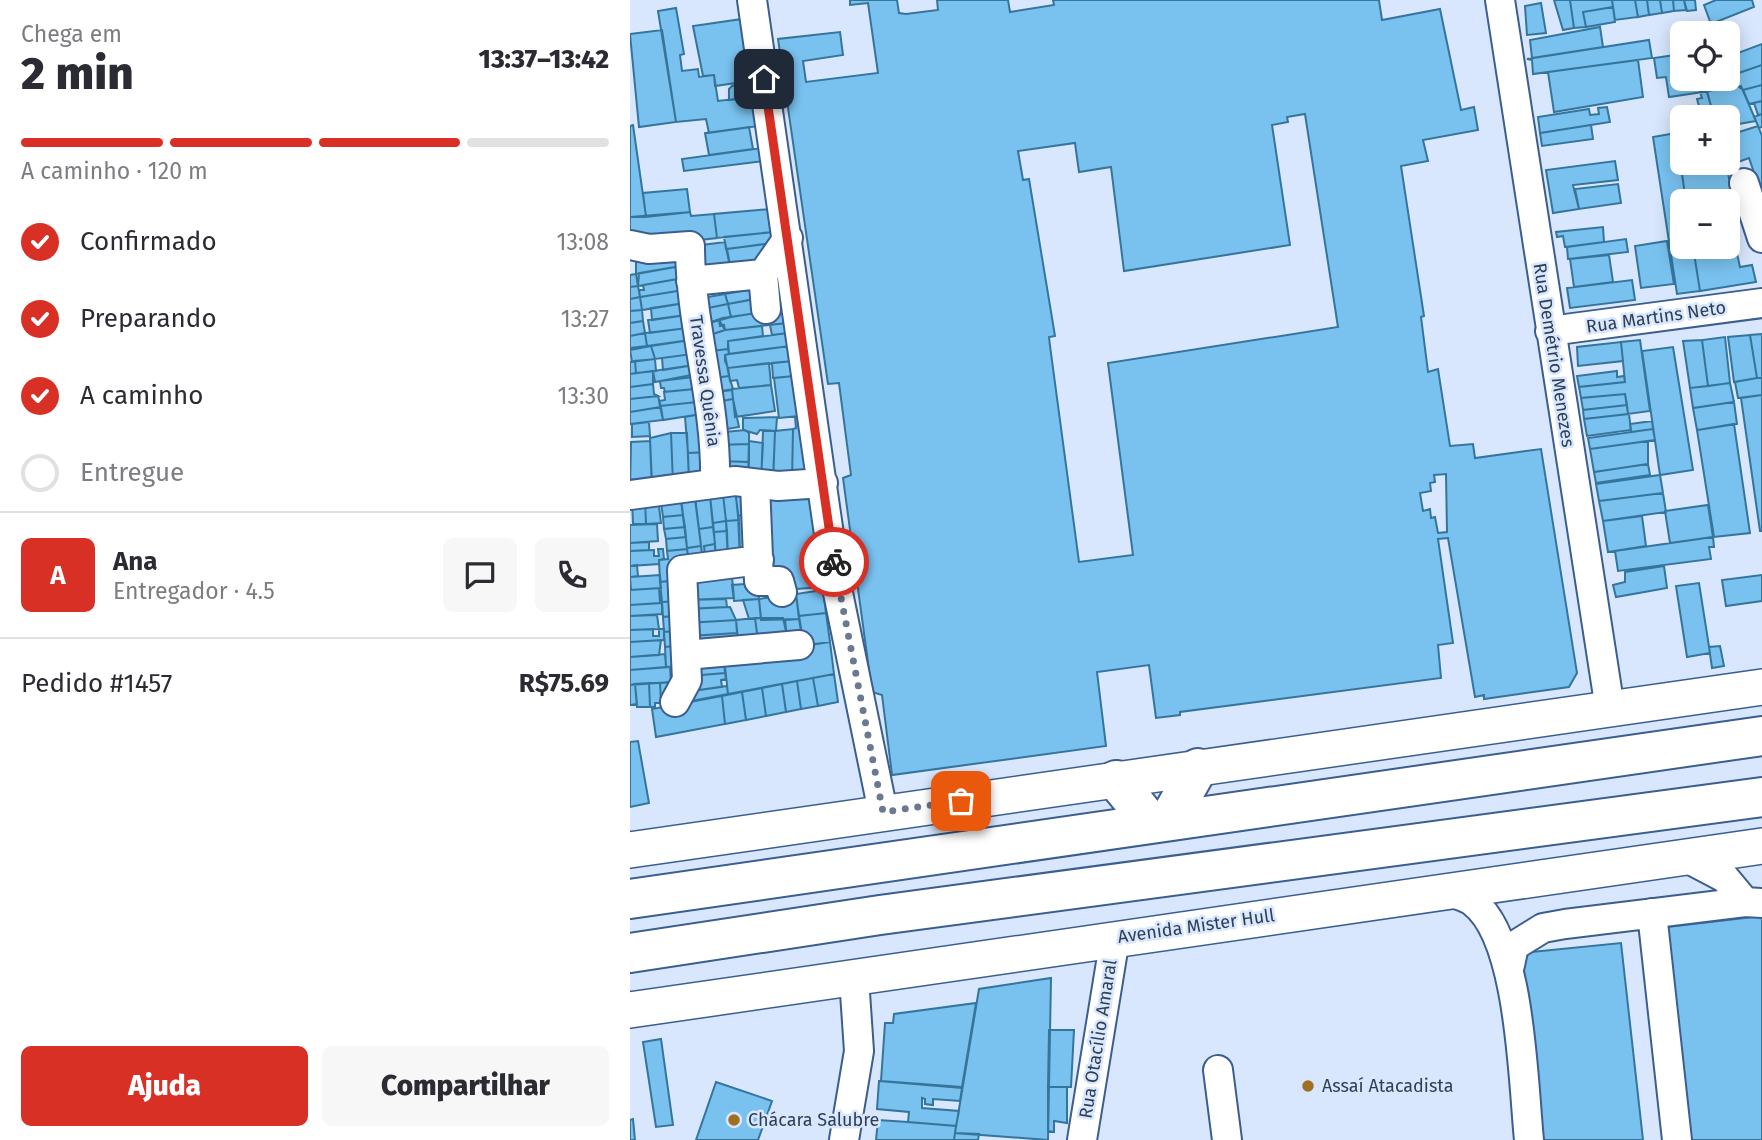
<!DOCTYPE html>
<html lang="pt">
<meta charset="utf-8">
<style>
:root{--surface:#fff;--page:#f7f7f7;--text:#2b2b33;--muted:#7c7c81;--line:#e1e1e2;--accent:#d93025}
body{margin:0;font-family:"Fira Sans",sans-serif;background:var(--page);color:var(--text);height:100vh;display:flex;flex-direction:column;font-size:26px;white-space:nowrap}
*{box-sizing:border-box;margin:0}
p{font-size:23px;color:var(--muted)}
.icon{flex:none;width:38px;height:38px;fill:none;stroke:currentColor;stroke-width:2;stroke-linecap:round;stroke-linejoin:round}
.map{position:relative;flex:1;overflow:hidden}
.side{display:flex;flex-direction:column;background:var(--surface);width:630px}
.side>*{flex:none}
.tools{position:absolute;left:1040px;top:21px;display:grid;gap:14px}
.tools a{display:grid;place-items:center;width:70px;height:70px;border-radius:10px;background:var(--surface);box-shadow:0 4px 18px #0003;font-size:35px}
.pin{position:absolute;display:grid;place-items:center;width:60px;height:60px;color:#fff;margin:-30px;border-radius:14px;box-shadow:0 4px 10px #0006}
.courier{position:absolute;display:grid;place-items:center;width:70px;height:70px;margin:-35px;border:5px solid #d93025;border-radius:50%;background:#fff;color:#222;box-shadow:0 2px 9px #0007}
.summary em{font-style:normal;font-weight:800}
.summary div{display:flex;flex-direction:column-reverse}
.summary{display:flex;align-items:center;justify-content:space-between;height:119px;padding:0 21px}
h1{font-size:46px;font-weight:800;line-height:52px}
.bar{display:grid;grid-template-columns:repeat(4,1fr);gap:10px 7px;align-content:center;height:84px;padding:0 21px}
.bar i{height:9px;border-radius:5px;background:var(--line)}
.bar .on{background:var(--accent)}
.bar p{grid-column:span 4}
.line{display:flex;align-items:center;gap:18px;padding:0 21px;border-top:2px solid var(--line)}
.line div{flex:1}
.round{display:grid;place-items:center;flex:none;width:74px;height:74px;border-radius:10px;background:var(--page)}
ol{padding:0 21px;list-style:none}
li{display:flex;align-items:center;gap:21px;height:77px}
li p{margin-inline-start:auto}
li .icon{padding:7px;border-radius:50%;background:var(--accent);color:#fff;stroke-width:4}
li:last-child{color:var(--muted)}
li i{width:38px;height:38px;border:4px solid var(--line);border-radius:50%}
.primary-button{display:flex;gap:14px;margin-top:auto;padding:14px 21px}
.primary-button a{flex:1;height:80px;border-radius:10px;background:var(--accent);color:#fff;font-size:28px;font-weight:800;line-height:80px;text-align:center}
.primary-button a+a{background:var(--page);color:var(--text)}
main{display:flex;flex:1;min-height:0}
.map>svg:first-child{display:block}
</style>
<main>
<section class="side">
<div class="summary"><div><h1>2 min</h1><p>Chega em</p></div><em>13:37–13:42</em></div>
<div class="bar"><i class="on"></i><i class="on"></i><i class="on"></i><i></i><p>A caminho · 120 m</p></div>
<ol>
<li><svg class="icon" aria-label="check" viewBox="0 0 24 24"><path d="M5 12l5 5 9-10"/></svg>Confirmado<p>13:08</p></li>
<li><svg class="icon" aria-label="check" viewBox="0 0 24 24"><path d="M5 12l5 5 9-10"/></svg>Preparando<p>13:27</p></li>
<li><svg class="icon" aria-label="check" viewBox="0 0 24 24"><path d="M5 12l5 5 9-10"/></svg>A caminho<p>13:30</p></li>
<li><i></i>Entregue</li>
</ol>
<div class="line" style="height:126px"><b class="round" style="background:var(--accent);color:#fff">A</b><div><b>Ana</b><p>Entregador · 4.5</p></div><a class="round"><svg class="icon" aria-label="chat" viewBox="0 0 24 24"><path d="M4 5h16v11H9l-5 4z"/></svg></a><a class="round"><svg class="icon" aria-label="phone" viewBox="0 0 24 24"><path d="M5 4h4l2 5-3 2q2 4 5 5l2-3 5 2v4C11 20 4 13 5 4z"/></svg></a></div>
<div class="line" style="height:91px"><div>Pedido #1457</div><b>R$75.69</b></div>
<div class="primary-button"><a>Ajuda</a><a>Compartilhar</a></div>
</section>
<div class="map">
<svg width="1132" height="1140" viewBox="0 0 1132 1140">
<rect width="100%" height="100%" fill="#d8e7fe"/>
<path fill="#79c2f0" stroke="#35759b" stroke-width="2" fill-rule="evenodd" d="M220 0H267L269 13 276 14 308 10 307 0H378L380 12 424 5 423 0H749L752 20 810 9 831 110 844 107 848 130 793 140 798 161 771 166 794 316 791 317 798 372 808 369 820 446 843 444 845 458 911 449 947 673 939 687 854 699V695L845 697 818 538 808 539 823 643 808 645 811 678 550 712V715L526 718 519 665 467 672 476 746 262 775 252 695 242 692 213 478 221 475 209 383 198 384 148 39 210 32 213 55 173 61 176 82 248 73 238 3 220 5ZM675 114 708 327 478 363 503 555 449 562 420 346 419 337 425 336 399 179 393 180 388 151 445 143 449 172 481 167 494 271 660 245 642 125 658 122 657 117ZM816 474 817 532 808 533 805 517 801 518 800 509 793 511 790 493 801 491 800 483 805 482 804 475Z
M924 0H940L944 28 933 30Z
M940 0H982L983 7 953 12 956 27 944 28Z
M982 0H1005L1008 17 985 20Z
M1005 0H1017L1019 15 1008 17Z
M1017 0H1030L1032 13 1019 15Z
M1030 0H1043L1044 11 1032 13Z
M1043 0H1054L1056 10 1044 11Z
M1054 0H1065L1066 10 1057 11Z
M1086 0H1122L1124 7 1081 24 1074 5Z
M911 3 916 33 897 35 895 6Z
M983 7 985 22 956 27 953 12Z
M46 8 54 54 50 55 52 71 68 69 69 77 84 75 88 101 122 97 129 126 79 133 76 119 46 122 28 11Z
M112 19 120 81 85 86 84 75 73 76 63 26Z
M970 27 973 47 902 58 900 40Z
M32 30 46 122 9 127 0 34Z
M1019 40 1022 58 903 74 902 60 897 59Z
M1132 44V65L1103 75 1097 57Z
M1045 55 1048 78 1078 79 1080 91 1039 97 1036 77 1027 78 1024 58Z
M1008 60 1013 97 924 112 918 72Z
M1132 65V85L1113 90 1108 86 1103 75Z
M120 83 122 97 99 100V89L102 86Z
M1132 85V101L1119 104 1113 90Z
M1111 86 1126 121 1097 126V117H1084L1077 91Z
M1077 91V92L1084 117H1072L1067 99 1072 98 1070 92Z
M1132 101V114L1128 115 1124 103Z
M977 107 980 122 910 133 908 117 959 109 960 115 969 114 968 108Z
M1132 114V127L1129 128 1124 117Z
M3 125 16 216V217H0V126Z
M961 125 963 139 912 146 910 133Z
M1128 126 1132 136V196L1119 158 1097 166 1096 163 1097 131 1107 128 1109 132Z
M119 127 123 149 79 155 75 133Z
M1046 133 1056 201H1052V247H1063L1070 291 1047 294 1023 137Z
M1052 134V163H1096L1105 209 1099 210 1107 238 1104 240 1110 267 1122 265 1126 282 1070 291 1063 247H1097V201H1056L1046 135Z
M132 148 134 161 54 171 52 159Z
M985 161 988 180 943 185 949 209 923 213 916 170Z
M988 184 991 203 949 209 945 189Z
M57 189 60 212 16 217 13 193Z
M141 209 143 232 87 238 84 214Z
M60 212 61 216 84 214 87 238 15 246 0 241V217Z
M973 227 974 242 935 247 933 236 927 237 926 232Z
M143 232 144 243 96 249 94 237Z
M996 239 998 252 938 259 937 247Z
M1037 241 1044 284 1011 288 1005 246Z
M95 242 101 272 66 277 72 245Z
M135 244 136 265 102 275 97 249Z
M54 246 57 265 6 274V255Z
M979 255 983 282 944 287 940 259Z
M57 265 59 277 8 286 9 273Z
M6 274 8 286 0 287V275Z
M59 277 60 289 10 297 9 290H14L13 285Z
M1002 280 1005 300 940 308 937 288Z
M8 286 10 297 0 299V287Z
M128 288 129 298 98 304 95 294Z
M60 289 62 302 12 310 10 297Z
M95 294 98 304 68 310 67 299Z
M10 297 12 310 0 311V299Z
M131 298 132 312 101 317 98 304Z
M62 302 64 314 22 320 21 308Z
M98 304 101 317 69 326 68 310Z
M155 309 157 323 95 330 94 325 90 326 89 320 93 318Z
M12 310 13 321 0 323V311Z
M64 314 65 327 20 333 18 320Z
M93 318 89 320 95 330 71 338 69 326Z
M13 321 15 333 0 336V323Z
M157 323 158 333 142 335 140 325Z
M132 326 133 336 98 341V349L73 352 71 338 95 330Z
M65 327 67 339 17 346 15 333Z
M15 333 17 346 0 348V336Z
M158 333 160 346 99 354 98 341Z
M1132 334V378H1127L1120 335Z
M1120 335 1127 378 1104 382 1098 337Z
M1095 337 1100 383 1078 386 1072 340Z
M67 339 70 353 25 359 21 346Z
M1010 340 1020 411 998 414 995 394 951 398 949 387 995 382 991 342Z
M1072 340 1078 386 1060 388 1053 341Z
M991 342 993 361 948 366 947 347Z
M21 346 25 359 2 362 0 350Z
M160 346 162 361 98 368 95 361V355L98 354Z
M1043 347 1063 470 1030 475 1012 351Z
M98 349 99 354 95 355 99 376 78 379 73 352Z
M69 353 71 364 33 370 32 358Z
M25 359 26 371 6 373 5 361Z
M5 361 6 373 0 374V362Z
M162 361 164 376 143 378 142 363Z
M139 363 141 385 109 388 107 380 100 381 98 368Z
M71 364 72 373 25 382 23 371Z
M23 371V384L0 387V374Z
M987 371V377L994 376 995 382 949 387 947 376Z
M72 376 74 388 35 392 34 388H31L30 381Z
M99 376 103 389 80 393 78 379Z
M164 376 169 416 149 418 144 378Z
M1127 378H1132V395L1108 398 1105 382Z
M1100 383 1104 402 1063 408 1060 388Z
M23 384 24 394 28 396 0 399V387Z
M141 385 145 411 105 417 102 389Z
M74 388 76 401 30 406 29 401 35 400 34 392Z
M102 390 103 399 81 403 80 393Z
M995 394 997 405 953 410 951 398Z
M1132 395V531H1130L1111 398Z
M28 396 31 407 0 412V399Z
M103 399 109 427 84 431 81 403Z
M76 401 78 413 33 420 30 406Z
M1104 402 1107 424 1067 430 1063 408Z
M997 405 998 414 954 419 953 410Z
M31 407 33 420 0 424V412Z
M81 412 83 452 58 453 55 417Z
M999 414 1001 430 957 436 954 419Z
M169 416 178 481H162L163 429 166 428 165 417Z
M147 417 146 431 130 430 127 434 113 430V418Z
M1022 421 1023 429 1001 432 1000 424Z
M19 422 20 436 2 437V424Z
M1104 424 1120 533 1084 537 1067 430Z
M163 429 162 481H143L145 431Z
M1023 429 1025 440 960 449 958 438Z
M115 430 119 433V444L87 445 85 433Z
M133 431H145L143 485 131 484Z
M41 433H57L59 482 43 483Z
M41 433 43 483 22 484 20 438Z
M20 441 22 490 0 491 1 442Z
M119 441 133 443 131 480 118 479Z
M1018 441V464L964 472 960 449Z
M119 444V462L87 461V445Z
M80 452V480L59 481 58 453Z
M87 461 119 462 118 479Z
M1018 464 1020 475 966 483 964 472Z
M1030 475 1033 493 969 501 966 484Z
M104 483 109 520 96 521 92 485Z
M92 485 96 521 83 523 79 486Z
M121 485 124 514 108 516 105 487Z
M79 486 83 527 69 529 64 488Z
M50 489 53 515 33 517 30 495Z
M180 489 193 587 152 590 132 580 130 490Z
M64 491 71 546 57 548 50 493Z
M1033 493 1036 512 973 521 969 501Z
M28 498 31 523 16 524 15 499Z
M15 499 16 524H3L2 500Z
M1078 505 1083 537 1040 543 1035 511Z
M124 514 110 559 108 516Z
M53 515 55 527 34 529 33 517Z
M1012 516 1016 546 978 552 973 521Z
M109 520 110 559 98 561 96 521Z
M96 521 97 531 84 532 83 523Z
M27 524 28 541 0 543V525Z
M55 527 56 537 36 539 34 529Z
M83 527 85 544 74 546 76 562H73L69 529Z
M97 531 98 561 86 562 84 532Z
M56 537 57 549 37 551 36 539Z
M1083 537 1084 547H1079L1081 559 988 571 985 551Z
M19 542V550L0 551V543Z
M85 544 86 562H76L74 546Z
M71 546 73 562 59 564 57 548Z
M28 549H33L34 559 29 560V564L0 566V551L24 550V556H29Z
M57 549 59 564 50 580 30 582 29 560 38 559 37 551Z
M7 565 8 576 0 577V566Z
M1034 566 1037 588 986 597 983 585 995 582V572Z
M30 575 31 588 1 590 0 577Z
M1132 575V601L1096 606 1092 580Z
M102 577 104 598 56 600 55 579Z
M50 580 52 601 32 602 30 582Z
M128 583 129 599 104 601 102 585Z
M1069 583 1080 653 1057 657 1046 586Z
M29 588 30 603 0 605V590Z
M193 590 196 613 169 616 166 594Z
M166 594 169 619 131 620 129 599Z
M96 599 97 607 56 609V600Z
M129 599 131 618 119 619 113 600Z
M52 601 53 615 33 617 32 602Z
M32 603V614L0 616V605Z
M100 607 106 620 57 623 56 609Z
M196 613 200 642 174 646 169 616Z
M27 615 29 629 0 630V616Z
M53 615 54 630 34 632 33 617Z
M125 618 129 648 109 650 106 620Z
M125 618H153L159 645 129 648Z
M169 619 173 643 157 637 155 620Z
M106 620 107 633 58 636 57 623Z
M23 629V636H29V629H34V640L0 642V630Z
M54 630V645L35 647 34 632Z
M107 633 109 649 62 652 61 636Z
M31 640 29 655 0 657V642Z
M200 642 204 674 98 694 94 657Z
M54 645 55 666 36 667 35 647Z
M1090 646 1094 666 1082 668 1079 647Z
M35 654 36 667 0 670V657Z
M93 654 95 673 60 676 59 656Z
M40 667 41 682 0 685V670Z
M95 673 96 679 91 680 92 687 55 692 60 676Z
M204 674 208 702 188 706 183 678Z
M183 678 188 706 171 709 167 681Z
M167 681 171 709 156 712 152 684Z
M49 682 43 702 31 703 30 683Z
M19 683H30L31 703H25V707H20Z
M19 683 20 707H7L5 684Z
M5 684 7 704 0 705V685Z
M152 684 156 712 136 716 132 688Z
M97 686 98 694 51 703 56 692Z
M132 688 136 716 116 720 112 692Z
M112 692 116 720 95 724 92 696Z
M92 696 95 724 26 737 22 709Z
M8 741 19 803 0 807V742Z
M1132 916V1140H1060L1037 927Z
M991 943 1013 1140H913L892 953Z
M421 978 418 1140 325 1133 349 989Z
M346 1003 332 1087 251 1081 255 1023H263L264 1014Z
M419 1030H444L441 1087H418Z
M31 1039 43 1125 26 1127 13 1042Z
M249 1081 332 1088 330 1101 303 1099V1105L295 1104V1099L292 1098V1108L329 1111 326 1126 278 1122 279 1112 247 1109Z
M86 1082 142 1101 128 1140H66Z
M418 1087H437V1123L424 1121V1132L418 1131Z
M3 1119 5 1140H0V1120Z
M248 1120 278 1122 326 1126 324 1140H246Z
M325 1133 349 1134 348 1140H324Z"/>
<g fill="none" stroke-linecap="round" stroke-linejoin="round">
<defs>
<path id="minor" d="M122 0 206 583 253 812
M870 0 980 709
M1114 183 1132 238
M0 245 19 249 60 246C60 325 87 403 85 482
M61 281 133 274
M136 309 133 274 158 238
M920 331 1132 303
M125 484 129 581H149L152 592
M0 495 105 481 148 486 193 483
M56 655 169 645
M45 702 57 680 52 570 129 560
M1055 857 1095 878 1115 902
M819 891C826 895 837 897 843 902 891 938 893 1082 899 1140
M1022 913 1047 1140
M880 965 884 946 913 928 935 924 1115 902 1132 903
M588 1070 597 1140
M214 1140 229 1051 224 978
M452 1140 485 938"/>
<path id="major" d="M0 850 1132 687
M0 1010 1132 846"/>
<path id="highway" d="M486 780 521 823
M538 821 568 768
M0 899 1132 736
M0 953 250 915 1132 797"/>
</defs>
<use href="#minor" stroke="#3c5e8f" stroke-width="32"/>
<use href="#major" stroke="#3c5e8f" stroke-width="38"/>
<use href="#highway" stroke="#3c5e8f" stroke-width="42"/>
<use href="#minor" stroke="#fff" stroke-width="28"/>
<use href="#major" stroke="#fff" stroke-width="35"/>
<use href="#highway" stroke="#fff" stroke-width="38"/>
</g>
<g fill="none" stroke-linecap="round" stroke-linejoin="round">
<path stroke="#6a7990" stroke-width="7" stroke-dasharray="0 12.6" d="M204 562 253 812 331 801"/>
<path stroke="#d93025" stroke-width="9" d="M134 79 204 562"/>
</g>
<g fill="#9e7122" stroke="#d8e7fe" stroke-width="2.5">
<circle cx="678" cy="1086" r="7"/>
<circle cx="104" cy="1120" r="7"/>
</g>
<g text-anchor="middle" stroke-width="5" stroke-linejoin="round" paint-order="stroke">
<g font-size="18" fill="#2e3e54" stroke="#d8e7fe">
<text transform="translate(1026 317) rotate(-8)" y="6">Rua Martins Neto</text>
<text transform="translate(924 355) rotate(81)" y="6">Rua Demétrio Menezes</text>
<text transform="translate(75 381) rotate(82)" y="6">Travessa Quênia</text>
<text transform="translate(566 926) rotate(-8)" y="6">Avenida Mister Hull</text>
<text transform="translate(468 1039) rotate(-81)" y="6">Rua Otacílio Amaral</text>
</g>
<g font-size="18" fill="#2e3e54" stroke="#d8e7fe" text-anchor="start">
<text x="692" y="1092">Assaí Atacadista</text>
<text x="118" y="1126">Chácara Salubre</text>
</g>
</g>
</svg>
<div class="tools">
<a><svg class="icon" aria-label="locate" viewBox="0 0 24 24"><circle cx="12" cy="12" r="6"/><path d="M12 2v4M12 18v4M2 12h4M18 12h4"/></svg></a>
<a>+</a>
<a>−</a>
</div>
<div class="pin" style="left:331px;top:801px;background:#ea580c"><svg class="icon" aria-label="bag" viewBox="0 0 24 24"><path d="M5 8h14l-1 12H6zM9 8a3 3 0 0 1 6 0"/></svg></div>
<div class="pin" style="left:134px;top:79px;background:#1f2937"><svg class="icon" aria-label="home" viewBox="0 0 24 24"><path d="M3 11l9-7 9 7M6 9v11h12V9"/></svg></div>
<div class="courier" style="left:204px;top:562px"><svg class="icon" aria-label="bike" viewBox="0 0 24 24"><circle cx="6" cy="16" r="4"/><circle cx="18" cy="16" r="4"/><path d="M6 16l4-8h5l3 8M10 8l3 8H6M13 5h3"/></svg></div>
</div>
</main>
